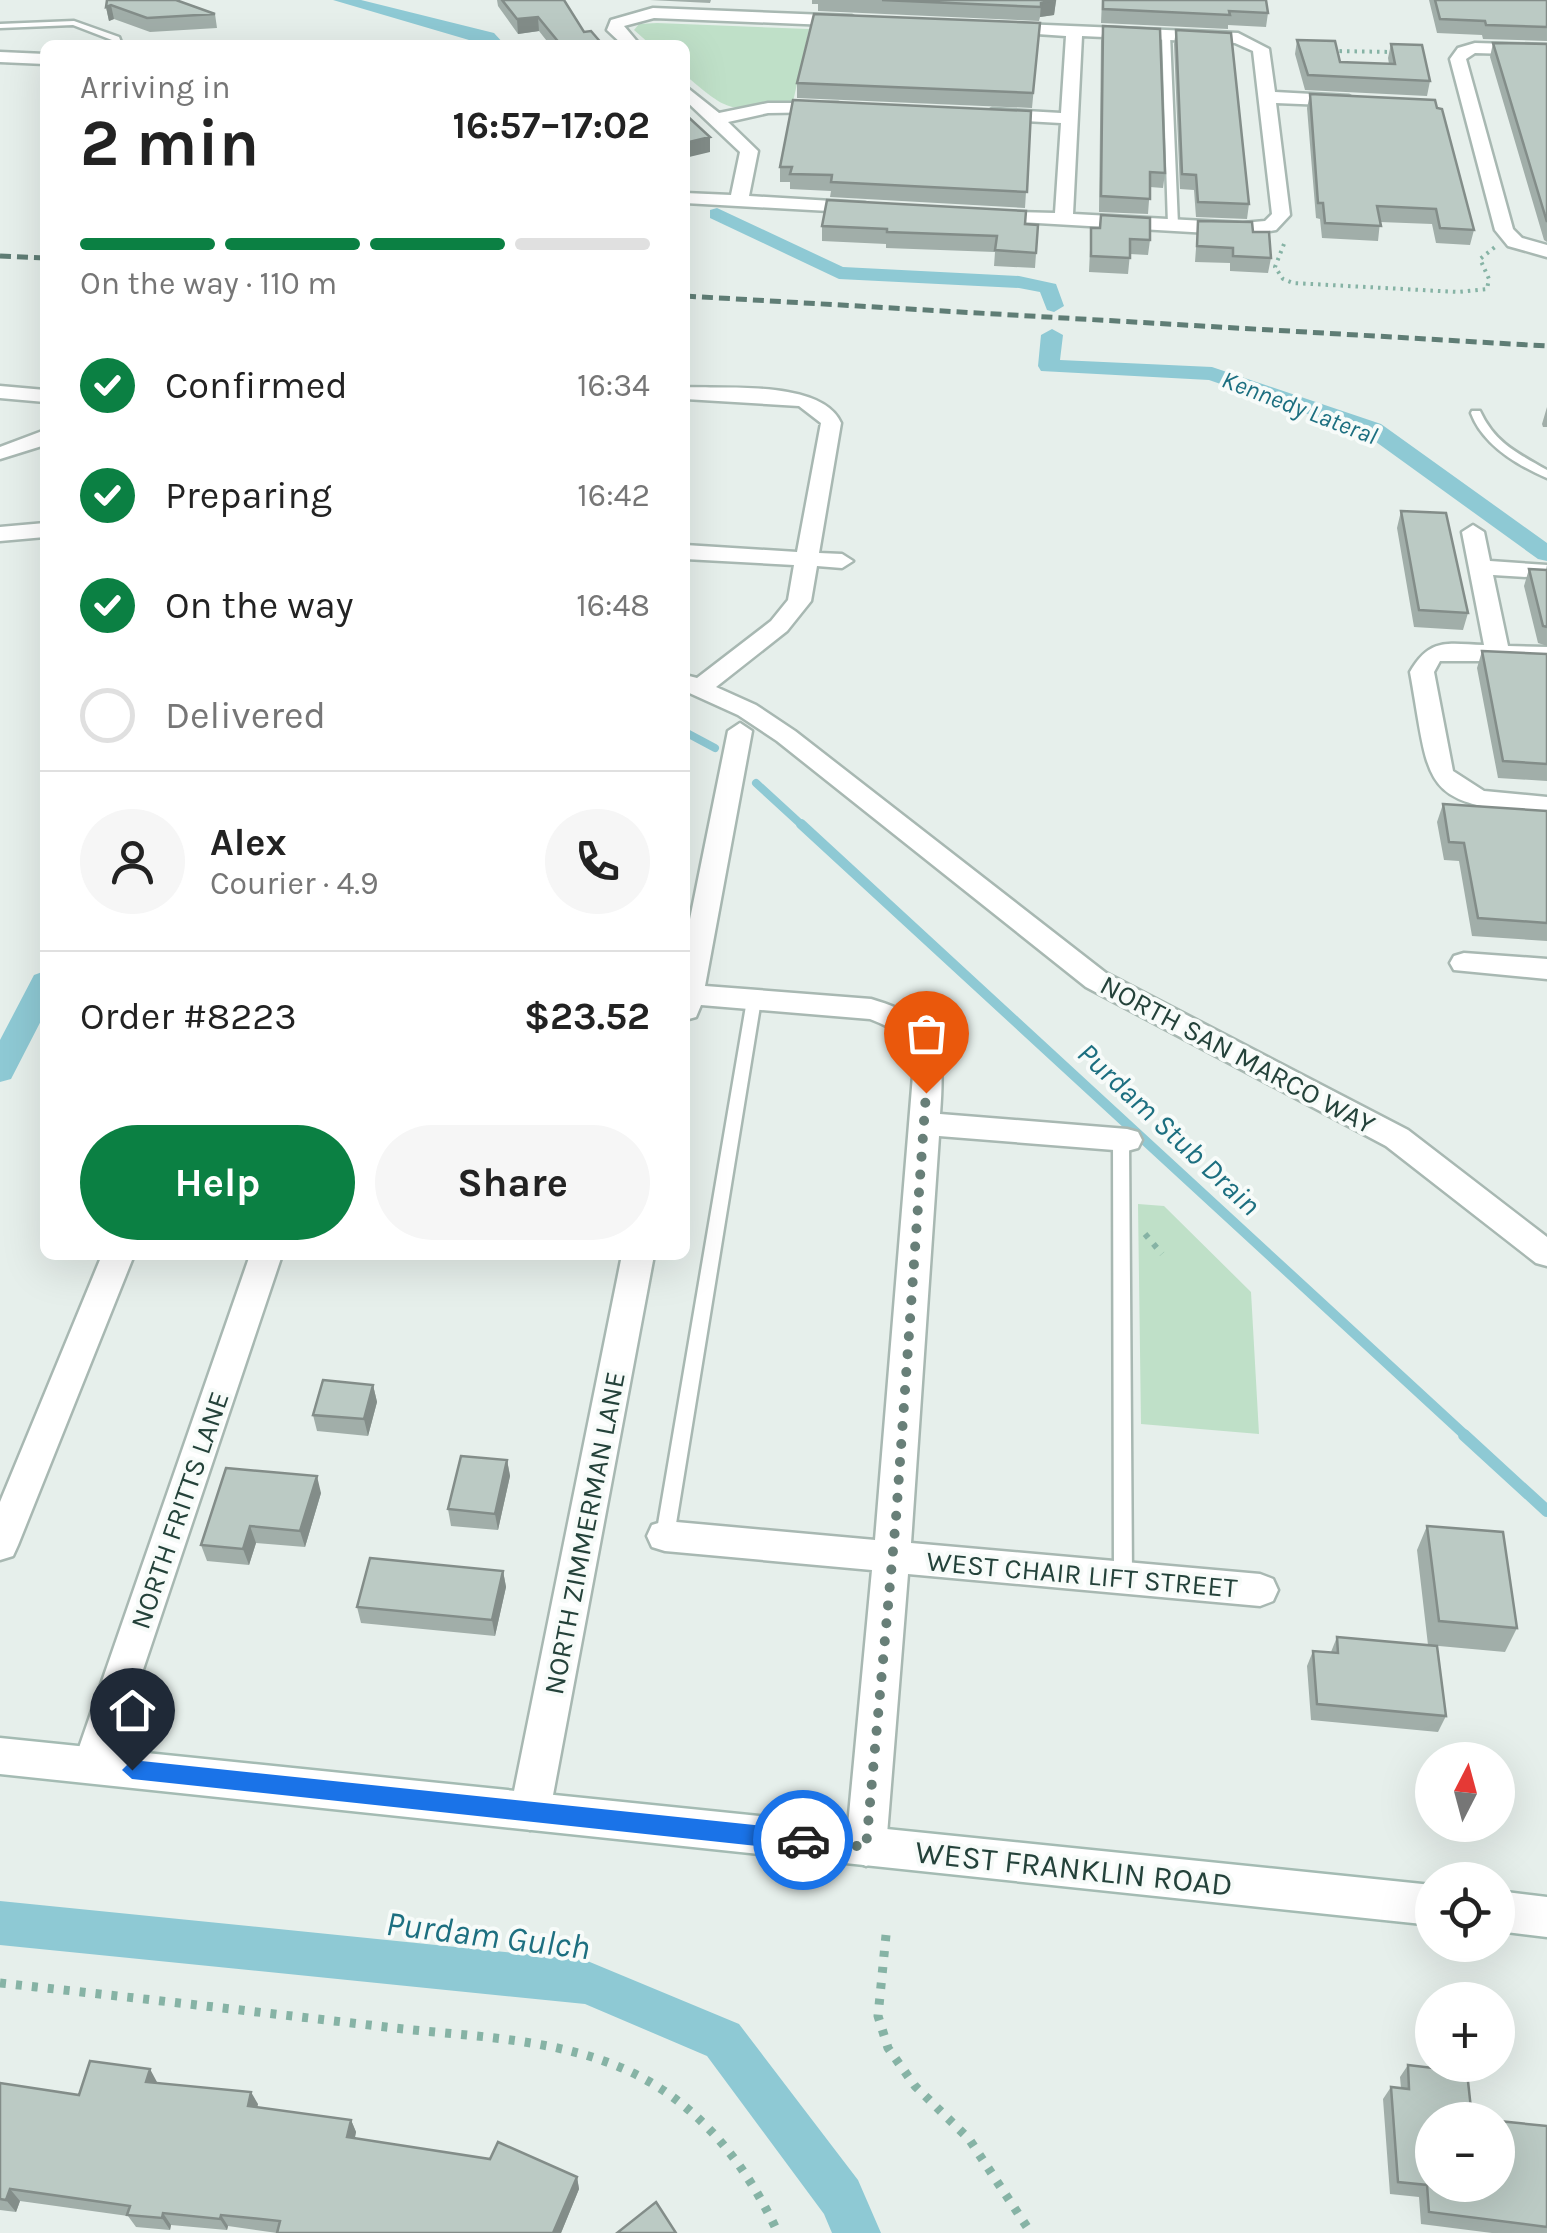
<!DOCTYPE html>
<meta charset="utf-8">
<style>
:root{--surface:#fff;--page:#f6f6f6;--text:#222;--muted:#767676;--line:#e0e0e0;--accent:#0b8043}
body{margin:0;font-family:Karla,sans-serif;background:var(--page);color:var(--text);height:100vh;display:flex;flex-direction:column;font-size:38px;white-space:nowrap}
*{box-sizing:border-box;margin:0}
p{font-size:32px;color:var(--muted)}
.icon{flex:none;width:55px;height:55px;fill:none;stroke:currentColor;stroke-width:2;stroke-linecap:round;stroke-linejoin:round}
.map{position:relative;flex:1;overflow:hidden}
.sheet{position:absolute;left:40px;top:40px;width:650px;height:1220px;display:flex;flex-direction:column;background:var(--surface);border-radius:15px;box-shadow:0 10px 40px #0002}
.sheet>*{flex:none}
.needle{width:65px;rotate:6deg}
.fabs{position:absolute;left:1415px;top:1742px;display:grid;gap:20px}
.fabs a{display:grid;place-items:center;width:100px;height:100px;border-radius:50%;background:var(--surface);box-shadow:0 10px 40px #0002;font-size:50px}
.pin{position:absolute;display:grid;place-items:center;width:85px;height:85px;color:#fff;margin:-102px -42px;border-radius:50% 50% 50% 0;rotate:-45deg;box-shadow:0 0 10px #0007}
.pin .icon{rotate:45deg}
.courier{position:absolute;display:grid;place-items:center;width:100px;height:100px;margin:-50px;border:8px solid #1a73e8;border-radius:50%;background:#fff;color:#222;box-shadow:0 2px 12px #0007}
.summary em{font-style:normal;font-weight:700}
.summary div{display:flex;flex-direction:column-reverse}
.summary{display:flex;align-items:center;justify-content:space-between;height:170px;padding:0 40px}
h1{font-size:65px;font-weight:700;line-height:75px}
.bar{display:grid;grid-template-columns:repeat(4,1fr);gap:15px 10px;align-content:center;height:120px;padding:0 40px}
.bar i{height:12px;border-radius:8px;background:var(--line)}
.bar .on{background:var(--accent)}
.bar p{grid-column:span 4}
.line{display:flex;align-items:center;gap:25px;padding:0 40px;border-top:2px solid var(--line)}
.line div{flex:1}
.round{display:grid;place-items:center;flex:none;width:105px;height:105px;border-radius:52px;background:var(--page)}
ol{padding:0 40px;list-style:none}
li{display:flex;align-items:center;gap:30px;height:110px}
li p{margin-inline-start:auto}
li .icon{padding:10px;border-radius:50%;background:var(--accent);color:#fff;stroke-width:4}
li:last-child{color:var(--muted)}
li i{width:55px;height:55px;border:5px solid var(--line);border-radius:50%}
.cta{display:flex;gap:20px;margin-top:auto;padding:20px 40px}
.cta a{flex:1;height:115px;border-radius:60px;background:var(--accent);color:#fff;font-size:40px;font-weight:700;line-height:115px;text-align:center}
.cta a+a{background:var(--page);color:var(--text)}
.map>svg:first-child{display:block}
</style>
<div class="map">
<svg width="1547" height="2233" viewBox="0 0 1547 2233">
<rect width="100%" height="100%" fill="#e6efeb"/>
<path fill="#bfe0c8" d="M657 23 809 29 793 102C730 110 734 117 685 75V45H651L634 30 639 24Z
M1138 1204 1164 1206 1251 1292 1259 1434 1141 1424Z"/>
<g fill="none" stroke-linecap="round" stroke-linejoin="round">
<path stroke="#8ec9d4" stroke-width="8" d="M685 732 715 748
M756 783 804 827"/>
<path stroke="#8ec9d4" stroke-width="10" d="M801 824 1467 1437"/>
<path stroke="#8ec9d4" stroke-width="12" d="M1464 1435 1547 1511"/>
<path fill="#8ec9d4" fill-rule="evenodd" d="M333 0H361L494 33 505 45H486Z
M717 208 843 267 1019 276 1056 284 1064 306 1054 312 1047 310 1040 292 1019 288 839 279 710 218V210Z
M1052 329 1063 335 1060 360 1212 367 1381 424 1547 543V561L1538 559 1365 434 1209 380 1041 371 1038 366 1041 335Z
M45 971V1013L11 1079 0 1082V1040L34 975Z
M0 1901 585 1960 739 2024 858 2180 881 2233H832L824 2214 707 2056 585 2004 0 1945Z"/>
<defs>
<path id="service" d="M74 21 119 37 122 45H114L112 40 73 25 0 28V24Z
M1166 33 1170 35 1178 225 1173 228 1168 225 1162 35Z
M1472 411H1480C1495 443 1517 453 1547 470V478C1517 465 1483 445 1471 413Z
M754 995 761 1000 674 1536 671 1541 665 1544 659 1541 656 1536 747 1000Z
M1121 1134 1129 1140 1132 1577 1129 1583 1123 1585 1117 1583 1114 1577 1113 1140Z"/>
<path id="minor" d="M653 8 852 16 860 21 852 26 654 18 624 26 640 45H623L607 30 611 20Z
M998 23 1238 33 1269 49 1275 92 1349 96 1357 101 1349 106 1276 103 1290 215 1276 230 1243 235 986 220 980 219V211L1055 213 1061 123 992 119 984 114 992 109 1061 113 1066 36 992 31V25ZM1082 36 1235 43 1253 51 1272 214 1265 221 1243 223 1073 214Z
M1475 43 1547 45V55L1475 53 1466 59 1513 229 1522 238 1547 245V257L1508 246 1495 230 1450 59 1458 48Z
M0 52 45 54V64L0 62Z
M685 86 719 113 768 103H838L840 107 832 112 768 113 728 122 758 151 749 196 865 203 874 208 865 213 685 203V193L731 195 740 152 685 100Z
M0 386 45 390V402L0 398Z
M685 387C726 389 822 380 841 423L819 553 842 554 853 561 842 568 817 566 811 601 787 631 716 687 756 705 795 731 1106 973 1408 1130 1547 1237V1266L1536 1263 1386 1146 1086 987 777 741 738 715 685 691V675L697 678 771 621 788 600 794 565 685 559V545L797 552 821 423 799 406 685 399Z
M45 430V445L0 459V447Z
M45 523V537L0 541V527Z
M1473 525 1484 532 1490 561 1547 565 1544 578 1493 575 1508 646 1547 647V661H1440L1434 672 1453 771 1484 791 1547 797V813C1418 806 1431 787 1410 672 1430 637 1448 644 1484 645L1462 532Z
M740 723 752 731 705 986 871 999C942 1020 945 1047 940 1114L1127 1129 1138 1132 1142 1140 1138 1148 1127 1151 939 1136 911 1543 1260 1574 1273 1579 1278 1590 1273 1601 1260 1606 908 1574 886 1847 880 1860 866 1866 852 1860 846 1847 872 1570 665 1551 652 1547 647 1536 652 1525 665 1521 875 1540 914 1063C909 1037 894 1028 870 1019L701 1005 696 1017 685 1020V944L728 731Z
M1464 953 1547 959V979L1454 970 1450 963 1454 956Z
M102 1255H134L18 1545 13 1556 0 1560V1502Z
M250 1255H282L111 1765 106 1778 92 1783 78 1778 73 1765Z
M622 1255H654L550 1811 544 1824 530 1830 516 1824 510 1811Z"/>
<path id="secondary" d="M0 1738 1432 1885V1925L0 1774Z
M1498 1891 1547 1897V1937L1498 1931Z"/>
</defs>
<use href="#service" stroke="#a8b8b2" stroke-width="5"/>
<use href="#minor" stroke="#a8b8b2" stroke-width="5"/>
<use href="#secondary" stroke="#a4bbb3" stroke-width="5"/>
<path stroke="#86b3a5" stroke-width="4" stroke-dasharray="2.5 5" stroke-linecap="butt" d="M1332 51 1394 52
M1284 244 1275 267 1283 279 1293 283 1458 292 1487 289 1489 279 1480 259 1495 247"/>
<path stroke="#86b3a5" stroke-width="6" stroke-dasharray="5 8" stroke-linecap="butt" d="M1145 1234 1162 1254"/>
<path stroke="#86b3a5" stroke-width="9" stroke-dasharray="6 10" stroke-linecap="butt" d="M886 1935 878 2016 888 2048 915 2086 969 2139 1031 2233
M0 1983C129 1997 258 2012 386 2027 470 2037 563 2037 639 2076 704 2110 748 2168 778 2233"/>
<use href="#service" fill="#fff" fill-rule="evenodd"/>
<use href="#minor" fill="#fff" fill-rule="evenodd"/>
<use href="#secondary" fill="#fff" fill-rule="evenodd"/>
<path stroke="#5f7d75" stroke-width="5" stroke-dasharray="11 6" stroke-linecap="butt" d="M0 256 45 258
M685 296 1547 346"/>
</g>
<path fill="#a1aea9" d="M107 0 215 14 217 28 150 32 114 19 109 21 106 7Z
M497 0H502L584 32 603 45H550L539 31 518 34 498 6Z
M650 0H711L710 3Z
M812 0H1056L1054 15 1040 17 1039 21 818 11V4H812Z
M1102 0H1266L1268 13 1266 27 1228 25V29L1101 23Z
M1429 0H1547V41L1483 39 1482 35 1437 33Z
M1040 23 1032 108 797 98V83Z
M1103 26 1165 173 1163 188 1150 187 1148 214 1099 212 1101 41Z
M1176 30 1249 204 1247 219 1196 217 1194 190 1180 189 1174 44Z
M1297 40 1340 62 1389 64 1388 58 1391 44 1430 81 1427 96 1305 90 1295 54Z
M1493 43 1547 44V242L1544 240 1490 57Z
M1310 94 1474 230 1470 245 1436 243 1432 224 1380 222 1378 241 1322 238 1320 219 1316 218 1307 108Z
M1031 111 1025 208 830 197 831 191 790 189V182H780V167Z
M1101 215 1150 240 1148 255 1130 254 1128 274 1089 272 1091 228H1099Z
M1198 221 1253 232 1271 258 1268 273 1230 271V263L1195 262Z
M1038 225 1035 268 994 266 995 252 886 248V244L822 241V226Z
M1547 407V427H1543L1542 424Z
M1401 511 1468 613 1463 630 1414 627 1397 528Z
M1529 569 1547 570V646L1538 643 1524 586Z
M1482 651 1546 654 1547 653V781L1498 778 1477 668Z
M1443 804 1547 811V941L1472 936 1459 861 1444 860 1437 822Z
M373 1385 377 1402 368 1436 317 1431 313 1415Z
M507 1460 510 1476 498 1530 451 1526 448 1509Z
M321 1493 305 1547 256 1543 249 1565 207 1561 201 1545Z
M1427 1526 1517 1628 1505 1652 1428 1645 1417 1550Z
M503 1571 506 1587 495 1636 361 1623 357 1607Z
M1337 1637 1446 1716 1438 1732 1311 1720 1307 1666 1313 1651 1331 1652Z
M1408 2065 1472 2118 1547 2126V2233H1492L1421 2224 1419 2197 1390 2194 1383 2099 1391 2087 1401 2088 1400 2077Z
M157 2082 258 2104 257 2108 351 2120 356 2132 355 2138 577 2177 579 2189 561 2233H277L228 2226 227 2230 171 2225 170 2230 136 2227 128 2216 20 2201 16 2212 0 2210V2083L79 2095Z"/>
<path fill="#838d89" d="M1056 1 1054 15 1040 17 1041 3Z
M111 5 114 19 109 21 106 7Z
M538 17 539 31 518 34 517 19Z
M710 137V152L685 158V143Z
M373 1385 377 1402 368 1436 364 1419Z
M507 1460 510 1476 498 1530 495 1514Z
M317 1476 321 1493 305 1547 300 1531Z
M250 1526 256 1543 249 1565 243 1549Z
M503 1571 506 1587 495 1636 492 1620Z
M150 2069 157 2082 153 2094 146 2082Z
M251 2092 258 2104 254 2119 248 2106Z
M351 2120 356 2132 352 2149 347 2137Z
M577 2177 579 2189 561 2233H553Z
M10 2189 20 2201 16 2212 6 2200Z
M163 2213 171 2225 170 2230 162 2218Z
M221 2215 228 2226 227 2230 220 2219Z"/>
<path fill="#bbcac4" stroke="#838d89" stroke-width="2.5" d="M107 0H176L215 14 147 18 111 5 106 7Z
M502 0H564L584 32 591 31 603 45H561L538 17 517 19Z
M882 0H1056L1041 3V7Z
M1103 0H1266L1268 13 1229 11 1230 15 1103 9Z
M1435 0H1547V27L1486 25 1485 21 1440 19Z
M814 14 1040 23 1033 93 797 83Z
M1103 26 1160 29 1165 173 1150 172V199L1101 196Z
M1176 30 1231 33 1249 204 1198 202 1196 175 1182 174Z
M1297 40 1335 41 1340 62 1395 64 1391 44 1422 45 1430 81 1308 75Z
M1493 43 1547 44V222Z
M1310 94 1435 100 1437 108 1442 109 1474 230 1440 228 1436 209 1377 206 1381 226 1325 223 1323 203H1318Z
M793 100 1031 111 1027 192 831 182 832 175 790 174 792 167H780Z
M685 114 710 137 685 143Z
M827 200 1026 211 1025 224 1038 225 1036 253 995 250 997 236 887 232V229L822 226Z
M1101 215 1150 218V240L1130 239V258L1091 256V228H1100Z
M1198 221 1252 222 1253 232H1269L1271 258 1233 256V248L1197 246Z
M1401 511 1446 513 1468 613 1419 610Z
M1529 569 1547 570V627L1543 626Z
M1482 651 1547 654V764L1503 761Z
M1443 804 1547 811V923L1478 918 1464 843 1449 842Z
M323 1380 373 1385 364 1419 313 1415Z
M461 1456 507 1460 495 1514 448 1509Z
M226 1468 317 1476 300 1531 250 1526 243 1549 201 1545Z
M1427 1526 1503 1532 1517 1628 1439 1621Z
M370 1558 503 1571 492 1620 357 1607Z
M1337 1637 1437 1646 1446 1716 1317 1704 1313 1651 1338 1653Z
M90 2061 150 2069 146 2082 251 2092 248 2106 351 2120 347 2137 490 2159 498 2142 577 2177 553 2233H277L280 2221 221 2215 220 2219 163 2213 162 2218 127 2215 130 2206 10 2189 6 2200 0 2199V2083L79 2095Z
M1408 2065 1467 2072 1472 2118 1489 2120H1432V2185H1498V2121L1547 2126V2227L1429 2212 1427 2185 1398 2182 1391 2087 1409 2089Z
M656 2202 676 2233H617Z"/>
<path fill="#1a73e8" d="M132 1760 803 1830 810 1833 813 1840 810 1848 803 1851 132 1779 122 1770Z"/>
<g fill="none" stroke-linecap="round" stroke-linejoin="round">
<path stroke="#687f78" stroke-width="10" stroke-dasharray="0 18" d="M803 1840 866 1847 896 1518 926 1093"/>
</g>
<g text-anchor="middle" stroke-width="8" stroke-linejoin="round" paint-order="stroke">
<g font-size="25" font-style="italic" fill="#1c6f80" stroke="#f7fbf9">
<text transform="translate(1300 407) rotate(21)" y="9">Kennedy Lateral</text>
</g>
<g font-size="28" fill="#24423a" stroke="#f7fbf9">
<text transform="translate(1238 1054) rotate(28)" y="10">NORTH SAN MARCO WAY</text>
<text transform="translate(179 1510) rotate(-71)" y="10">NORTH FRITTS LANE</text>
<text transform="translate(584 1533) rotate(-79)" y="10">NORTH ZIMMERMAN LANE</text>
<text transform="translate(1082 1574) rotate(5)" y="10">WEST CHAIR LIFT STREET</text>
</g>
<g font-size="30" font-style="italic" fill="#1c6f80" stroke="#f7fbf9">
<text transform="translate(1169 1129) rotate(43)" y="10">Purdam Stub Drain</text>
</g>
<g font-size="32" fill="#24423a" stroke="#f7fbf9">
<text transform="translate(1074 1868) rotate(6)" y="11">WEST FRANKLIN ROAD</text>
</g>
<g font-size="35" font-style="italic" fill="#1c6f80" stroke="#f7fbf9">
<text transform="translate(488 1935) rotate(7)" y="12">Purdam Gulch</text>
</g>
</g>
</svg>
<div class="fabs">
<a><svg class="needle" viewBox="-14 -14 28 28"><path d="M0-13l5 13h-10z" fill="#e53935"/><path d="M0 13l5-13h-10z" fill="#767676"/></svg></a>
<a><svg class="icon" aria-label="locate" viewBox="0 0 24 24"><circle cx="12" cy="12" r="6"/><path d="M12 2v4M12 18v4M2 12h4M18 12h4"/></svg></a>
<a>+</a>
<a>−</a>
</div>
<div class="pin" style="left:926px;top:1093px;background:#ea580c"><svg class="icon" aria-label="bag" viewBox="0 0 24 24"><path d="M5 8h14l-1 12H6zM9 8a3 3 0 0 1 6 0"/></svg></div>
<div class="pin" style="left:132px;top:1770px;background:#1f2937"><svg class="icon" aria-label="home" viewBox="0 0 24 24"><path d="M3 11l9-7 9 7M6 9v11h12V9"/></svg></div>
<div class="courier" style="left:803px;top:1840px"><svg class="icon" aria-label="car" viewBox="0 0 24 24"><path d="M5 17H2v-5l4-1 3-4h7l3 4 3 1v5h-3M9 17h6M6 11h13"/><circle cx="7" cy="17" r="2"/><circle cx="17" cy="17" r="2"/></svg></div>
<section class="sheet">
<div class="summary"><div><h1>2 min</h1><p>Arriving in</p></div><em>16:57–17:02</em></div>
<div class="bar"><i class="on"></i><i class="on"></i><i class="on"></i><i></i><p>On the way · 110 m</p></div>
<ol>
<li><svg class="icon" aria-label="check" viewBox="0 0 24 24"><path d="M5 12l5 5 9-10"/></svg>Confirmed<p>16:34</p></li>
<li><svg class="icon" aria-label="check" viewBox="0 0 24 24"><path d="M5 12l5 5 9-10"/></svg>Preparing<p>16:42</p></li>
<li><svg class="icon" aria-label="check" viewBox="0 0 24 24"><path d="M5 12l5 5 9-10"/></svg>On the way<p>16:48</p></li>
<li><i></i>Delivered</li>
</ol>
<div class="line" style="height:180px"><a class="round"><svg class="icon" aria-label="person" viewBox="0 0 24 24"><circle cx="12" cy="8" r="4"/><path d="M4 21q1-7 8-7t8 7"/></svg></a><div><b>Alex</b><p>Courier · 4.9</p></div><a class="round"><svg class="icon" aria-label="phone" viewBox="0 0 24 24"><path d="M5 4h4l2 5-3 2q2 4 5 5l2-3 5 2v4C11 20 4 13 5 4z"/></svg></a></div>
<div class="line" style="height:130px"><div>Order #8223</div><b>$23.52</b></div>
<div class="cta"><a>Help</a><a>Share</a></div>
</section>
</div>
